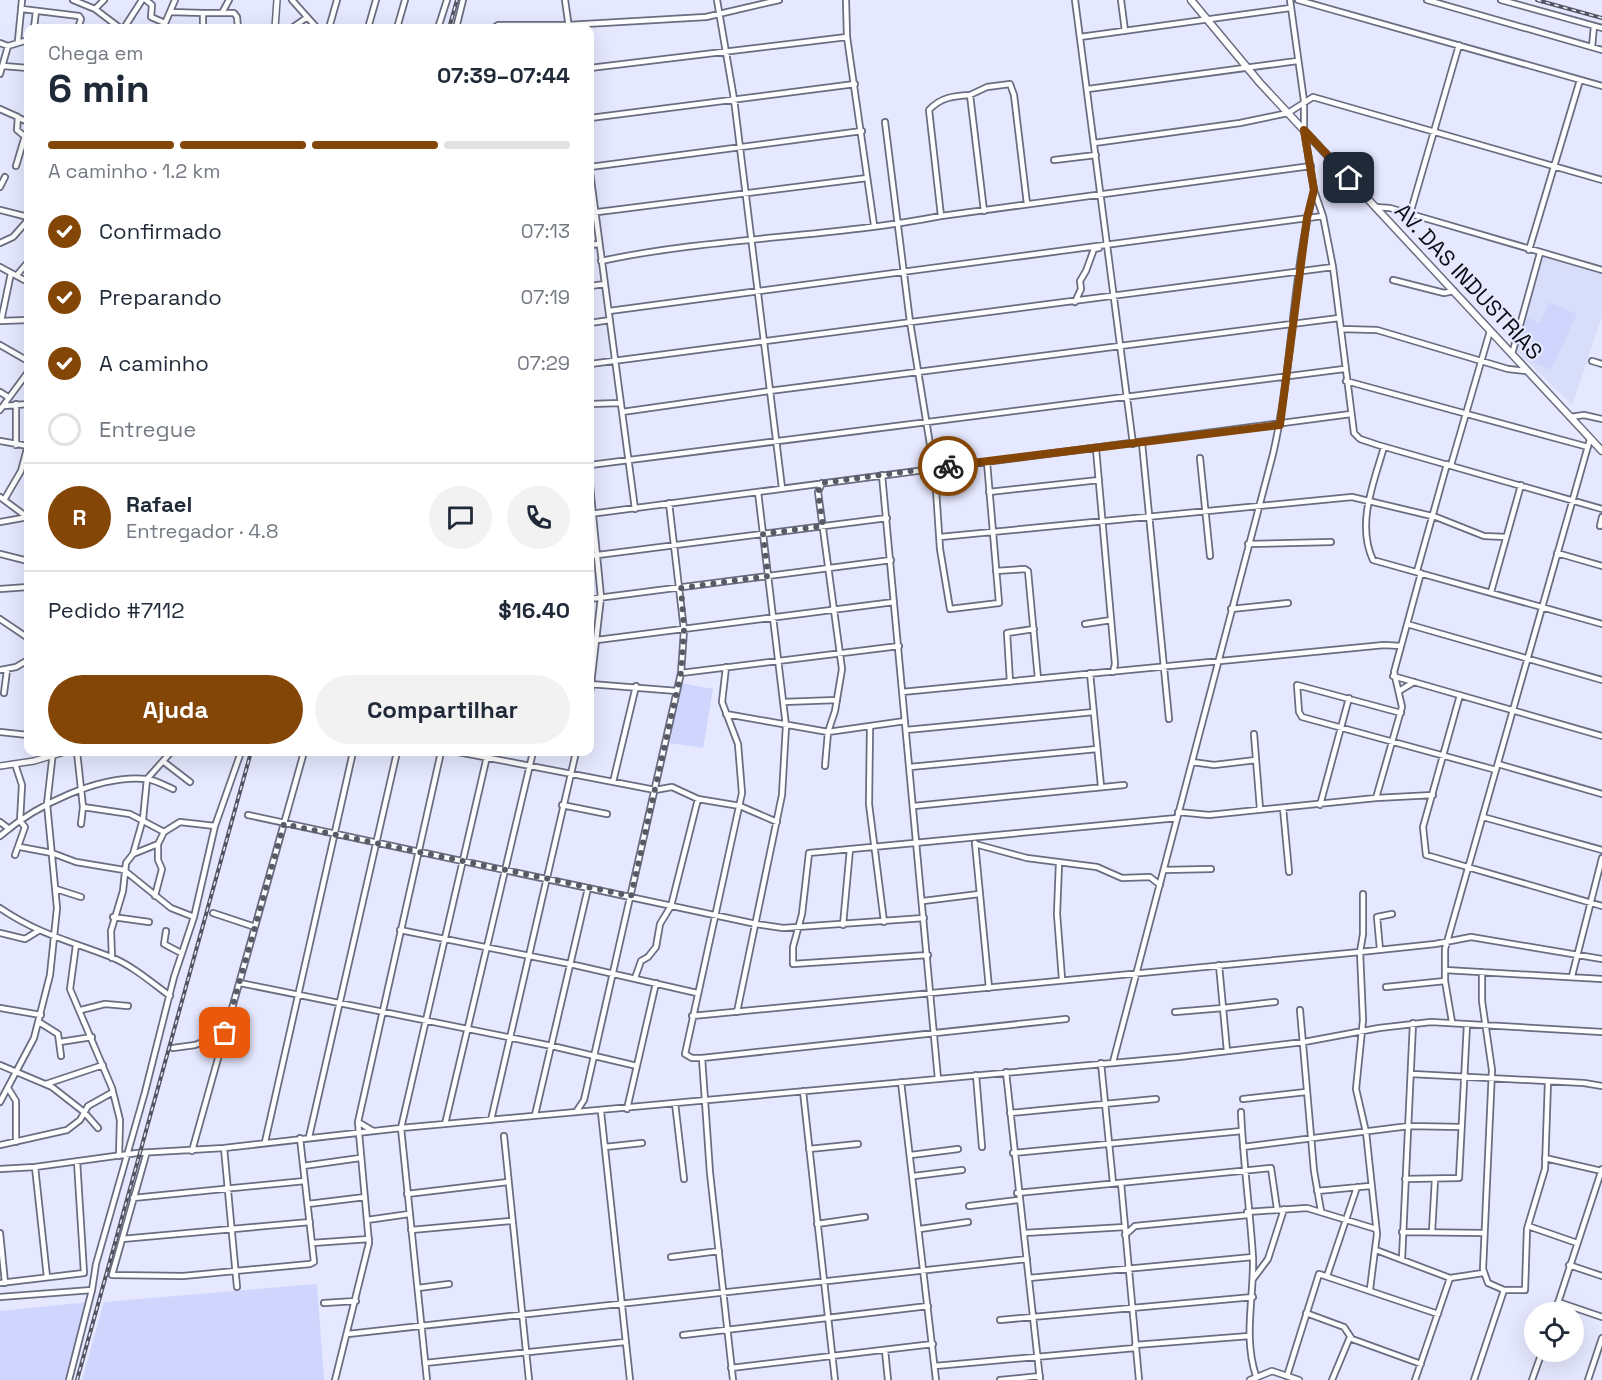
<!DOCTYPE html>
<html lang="pt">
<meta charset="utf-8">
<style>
:root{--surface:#fff;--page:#f2f2f3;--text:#1f2937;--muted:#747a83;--line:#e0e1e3;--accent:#844607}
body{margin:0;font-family:"Space Grotesk",sans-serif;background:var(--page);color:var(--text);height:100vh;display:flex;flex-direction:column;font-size:22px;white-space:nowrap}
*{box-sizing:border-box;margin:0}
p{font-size:20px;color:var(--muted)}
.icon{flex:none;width:33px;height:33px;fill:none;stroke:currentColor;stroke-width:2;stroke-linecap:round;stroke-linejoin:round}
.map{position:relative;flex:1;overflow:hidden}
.side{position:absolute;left:24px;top:24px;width:570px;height:732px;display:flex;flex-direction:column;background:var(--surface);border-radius:12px;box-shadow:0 6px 24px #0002}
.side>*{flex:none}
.controls{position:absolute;left:1524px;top:1302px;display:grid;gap:12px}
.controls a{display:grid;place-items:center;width:60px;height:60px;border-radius:50%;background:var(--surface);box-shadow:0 6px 24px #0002;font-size:30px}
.pin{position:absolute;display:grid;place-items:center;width:51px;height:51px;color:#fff;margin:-26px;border-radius:12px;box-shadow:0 3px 9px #0006}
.courier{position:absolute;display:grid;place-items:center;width:60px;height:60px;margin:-30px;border:4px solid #844607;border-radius:50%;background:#fff;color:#222;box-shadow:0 2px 8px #0007}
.headline em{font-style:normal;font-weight:700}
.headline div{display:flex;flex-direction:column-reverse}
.headline{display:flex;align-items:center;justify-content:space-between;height:102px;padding:0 24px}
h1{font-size:39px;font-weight:700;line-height:45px}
.bar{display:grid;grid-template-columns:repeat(4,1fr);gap:9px 6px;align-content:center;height:72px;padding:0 24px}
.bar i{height:8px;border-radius:4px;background:var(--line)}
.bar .current{background:var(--accent)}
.bar p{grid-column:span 4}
.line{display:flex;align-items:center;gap:15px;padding:0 24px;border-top:2px solid var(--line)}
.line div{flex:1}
.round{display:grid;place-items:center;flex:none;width:63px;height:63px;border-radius:32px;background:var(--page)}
ol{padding:0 24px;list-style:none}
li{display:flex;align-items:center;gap:18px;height:66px}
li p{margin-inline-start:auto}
li .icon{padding:6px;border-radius:50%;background:var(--accent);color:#fff;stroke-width:4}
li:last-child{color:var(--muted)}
li i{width:33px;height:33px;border:3px solid var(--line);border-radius:50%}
.action{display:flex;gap:12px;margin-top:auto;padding:12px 24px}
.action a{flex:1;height:69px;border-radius:36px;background:var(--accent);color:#fff;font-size:24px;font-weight:700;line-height:69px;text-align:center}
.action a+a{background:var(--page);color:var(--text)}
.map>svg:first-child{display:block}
</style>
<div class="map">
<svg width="1602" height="1380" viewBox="0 0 1602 1380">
<rect width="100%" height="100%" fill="#e5e8fe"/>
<path fill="#d8ddf9" d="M1542 257 1602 274V316L1572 405 1515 349Z"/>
<path fill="#cfd5fd" d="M1549 302 1577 314 1551 370 1524 358 1532 339 1521 334 1528 318 1540 323Z
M681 683 713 689 703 748 670 743Z
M317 1284 324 1380H82L104 1302Z
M89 1302 67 1380H0V1311Z"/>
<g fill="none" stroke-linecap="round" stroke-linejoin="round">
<defs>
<path id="minor" d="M73 0 95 9 104 0
M146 0 152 5 151 17 165 23
M292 0 317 28
M565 0 569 28
M717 0 734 99 782 488
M846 0 847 37 874 225
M1075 0 1133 444
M1121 0 1125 31
M1290 0 1304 101V130L1314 190 1323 216 1333 267 1354 433 1360 439 1378 445 1602 509
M1298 0 1602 86
M1427 0 1602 50
M1501 0 1602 28
M22 9 79 16 81 19 78 28
M95 9 120 28
M223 11 229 0
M170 12 203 13V28
M203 13H234L237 17 238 28
M34 28 36 11
M124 28 142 0
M163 28 175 0
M292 28 306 18
M322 28H328
M329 28 337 0
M368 28 376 0
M397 28 405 0
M438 28 447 0
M456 28 463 0
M494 28 498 25H568L706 17 779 0
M1080 37 1290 8
M18 41 22 0
M0 43 8 46 28 40
M1592 47 1594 26
M3 66 28 68
M590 68 847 37
M0 74 8 46
M1088 89 1297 61
M970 95 987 87 1010 84 1014 95 1027 204
M0 109 18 117 17 130 28 139
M19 118 28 122
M590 118 855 84
M885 122 910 322 935 475 940 549 950 609 999 603 987 462
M1094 143 1240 123 1288 113 1313 97 1602 180
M1054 160 1096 155
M16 166 25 136
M590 167 862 131
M590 172 635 509
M0 187 5 177
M1375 207 1390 208 1602 270
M0 210 28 217
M590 213 867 178
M1410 214 1459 45
M941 216 929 110C941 97 954 96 970 95L984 211
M0 243 13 237 28 220
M590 245 599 244
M1529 250 1580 80
M601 261C713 237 829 238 941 216L1311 166
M0 267 28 282
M17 275 28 262
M1393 280 1444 293 1454 291
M590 286 605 284
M1075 302 1081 289 1080 281 1086 271 1094 249 1099 248
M609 311 1323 216
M0 321 28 320
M1 321 11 273
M590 323 610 320
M1341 329 1377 330 1508 369 1527 371
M0 345 28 361
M1512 354 1540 253
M1592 361 1602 364
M590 364 1333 267
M1346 381 1588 447
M0 392 8 397
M16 404V445
M590 404 621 403
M4 406 28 404
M0 410 28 372
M622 412 769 391 1339 318
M1570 417 1584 415 1602 419
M0 441 28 446
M1142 443 1169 719
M1384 447C1374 482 1356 524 1373 560L1602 624
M1096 449 1115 664 1113 672
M1200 458 1210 556
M590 465 1344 369
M1451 465 1490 331
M882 475 938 1079
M822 483 818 492 842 669 835 711 828 732 825 766
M590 485 601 597 590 693
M989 492 1099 480
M0 497 27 517
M4 500 21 471 28 445
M590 514 1351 414
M0 522 28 517
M1600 526 1602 517
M940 537 1352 497 1436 517 1484 536 1506 537
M1248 544 1331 542
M1557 553 1602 566
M0 554 28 561
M590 556 887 518
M996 571 1025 569 1028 571 1038 679
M1417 571 1447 464
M0 589 28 587
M1491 592 1521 485
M590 599 891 560
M1231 609 1288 603
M0 619 28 638
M1085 624 1111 620
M1407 624 1602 680
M597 640 894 602
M726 667 722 702 738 744 742 793 685 1054 692 1058H702L1066 1019
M0 670 16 667 28 660
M681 673 899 646
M1090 673 1101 786
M1393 676 1602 736
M1010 682 1007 633 1034 629
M590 684 677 691
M1399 691 1414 682
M902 692 1384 645 1401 646
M4 693 7 670
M1460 695 1423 827 1426 855 1602 906
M783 702 837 700
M1401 713 1297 685 1299 712 1302 717 1496 770
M726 714 828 732 905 721
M870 727 869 804 884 922
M906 730 1094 712
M0 732 28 735
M1254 734 1260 809
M77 752 83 807 81 824
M458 752 655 790 672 787 698 799 740 806 777 822
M164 762 190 782
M1192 762 1214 765 1256 760
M1498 764 1602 794
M910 767 1097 749
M613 782 636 686
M1376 798 1402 707 1394 672 1421 573
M562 805 607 814
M1320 805 1349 698
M914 806 1124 785
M83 807 130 814 164 832 180 822 215 826
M1283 808 1289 872
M1178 812 1209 815 1376 798 1433 795
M248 815 756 924 783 928 924 918
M1483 817 1602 850
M0 822 8 828
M0 836C36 805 100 774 147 779 155 780 166 786 173 789
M975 843 989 988
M975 844 1027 858 1097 867 1122 878 1150 877 1160 885
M20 847 52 853 76 862 124 870 171 908 194 917
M133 854 143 819 147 779 171 752
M15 855 25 827 20 821 22 785 15 764
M1059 863 1057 914 1062 979
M1164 870 1211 869
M56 889 81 897
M1363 894V934L1360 952 1363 1020 1356 1089 1366 1132 1377 1234 1370 1289
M155 896 162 869 158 860V844
M923 901 979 894
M0 908C38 934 70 941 111 957 133 966 151 982 170 996
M213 913 255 927
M113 917 149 922
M843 925 850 849
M400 930 570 964 697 993
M166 931 164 944 181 953
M0 933 25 939 38 931
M76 945 70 989 112 1088 120 1120 119 1156
M1380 950 1377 917 1392 914
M928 955 793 964V947L802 914 809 853 1177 818
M112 958 111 931 123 891 126 863 133 854 158 844 164 832
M1219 965 1223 1008 1275 1002
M1445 970 1602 979
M1482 972V1001L1492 1070 1483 1269 1488 1283 1504 1290
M1572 976 1602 858
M635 978 641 961 648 957 656 947 660 924 671 906 698 799
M240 983 552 1046 637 1066
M1386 987 1445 981
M0 1008 41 1015
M81 1010 105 1004 128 1006
M1300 1010 1314 1171 1321 1211
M737 1012 782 795 786 726 758 492
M1175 1012 1223 1008 1227 1051
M692 1016 1360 952 1435 944 1471 937 1602 959
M39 1022 58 1034 61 1056
M1452 1022 1445 981V949L1590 439
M60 1042 92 1037
M173 1048 195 1045 225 1033
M702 1058 710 1173 733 1380
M1113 1062 1273 454C1293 367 1292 276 1314 190
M1101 1063 1113 1183
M0 1065 52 1087 84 1112 98 1128
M1006 1072 1040 1380
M1412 1074 1584 1083 1602 1086
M976 1075 982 1147
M901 1082 936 1380
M46 1084 103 1065
M8 1088 16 1101V1142
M803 1091 835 1380
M1243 1099 1306 1092
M0 1102 34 1038 50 975 57 908 47 804 53 752
M675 1103 684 1179
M627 1109 656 983
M576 1112 584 1100 681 673 684 630 669 503
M601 1112 630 1380
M1241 1112C1243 1161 1250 1209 1253 1258 1254 1298 1243 1337 1256 1376
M1010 1113 1156 1099
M535 1115 588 888
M491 1120 576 752
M358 1122 373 1131
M445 1124 533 752
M504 1136 529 1380
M309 1137 397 752
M265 1142 353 752
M0 1145 67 1130 80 1120 88 1106 113 1092
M605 1147 642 1143
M1243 1147 1409 1126 1461 1127
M224 1148 237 1287
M809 1149 858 1144
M192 1151 304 752
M1013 1153 1242 1131
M146 1155 112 1275 183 1276 310 1264 314 1262 300 1138
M911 1155 958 1149
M1545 1158 1602 1171
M303 1166 360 1158
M35 1167 47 1277
M0 1169 35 1167 137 1153 224 1148 401 1128 1179 1057 1304 1042 1379 1028 1431 1022 1602 1032
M914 1176 962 1170
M1405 1179 1459 1178 1467 1024
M1121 1183 1139 1380
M1317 1191 1370 1186
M1017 1193 1271 1168 1277 1209
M407 1194 508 1182
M133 1198 305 1181
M308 1204 365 1197
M969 1206 1018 1200
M1247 1212 1307 1208 1376 1229
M367 1220 409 1214
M817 1224 865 1217
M1528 1226 1577 1243
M920 1229 968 1222
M411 1230 511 1221
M1402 1232 1484 1233
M1432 1232 1435 1179
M0 1233 5 1283
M1024 1233 1125 1227
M1125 1235 1135 1226 1248 1215
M122 1239 310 1222
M312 1243 369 1239
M1376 1250 1450 1278 1415 1380
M671 1257 719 1251
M1402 1259 1413 1023
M1569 1265 1602 1276
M1327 1276 1357 1187
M1029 1278 1253 1257
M1450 1278 1483 1273
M1253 1279 1268 1259 1284 1209
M0 1283 84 1273 77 1161
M418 1288 449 1284
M0 1297 92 1290 96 1264 145 1092 174 977 194 917 215 826 241 752
M1558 1302 1602 1317
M324 1303 356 1301
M1555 1312 1602 1169
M1306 1313 1344 1327 1352 1339 1421 1364
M1000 1320 1253 1297
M348 1334 1027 1259
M683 1335 928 1306
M1135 1345 1249 1336
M885 1350 888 1380
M425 1363 625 1342
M935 1366 1135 1348
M731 1368 933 1344
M1287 1376 1319 1274 1438 1314
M69 1380 92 1290
M335 1380 369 1243 358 1122 441 752
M427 1380 401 1128 488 752
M1000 1380 1040 1376
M1332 1380 1350 1337
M1474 1380 1504 1290H1525L1527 1229 1545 1169 1548 1081
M1532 1380 1542 1352
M1588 1380 1602 1338"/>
<path id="tertiary" d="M275 28 277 0
M0 766 34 761 64 752
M1250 1380 1272 1371 1299 1380"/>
<path id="secondary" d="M1191 0 1260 83 1602 451"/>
</defs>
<use href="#minor" stroke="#6a6d80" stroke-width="8"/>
<use href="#tertiary" stroke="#6a6d80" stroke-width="8"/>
<use href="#secondary" stroke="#6a6d80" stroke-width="9"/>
<use href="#minor" stroke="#fff" stroke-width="4.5"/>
<use href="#tertiary" stroke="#fff" stroke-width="5"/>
<use href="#secondary" stroke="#fff" stroke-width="6"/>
<defs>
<path id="rail" d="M1537 0 1602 18
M449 28 457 0
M77 1380 251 752"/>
</defs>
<use href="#rail" stroke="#525460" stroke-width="4"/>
<use href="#rail" stroke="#e5e8fe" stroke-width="1.5" stroke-dasharray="4.5" stroke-linecap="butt"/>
</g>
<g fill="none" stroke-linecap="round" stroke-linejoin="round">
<path stroke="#585a66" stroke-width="6" stroke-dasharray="0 10.8" d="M225 1033 284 824 631 896 681 673 684 630 681 588 768 576 763 534 823 526 818 492 822 483 948 466"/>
<path stroke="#844607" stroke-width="8" d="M948 466 1280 425 1307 218 1314 190 1304 130 1349 178"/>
</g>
<g text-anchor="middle" stroke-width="4.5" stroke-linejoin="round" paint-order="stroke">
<g font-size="22" fill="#0c0d14" stroke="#e5e8fe">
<text transform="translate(1469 281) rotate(47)" y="8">AV. DAS INDUSTRIAS</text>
</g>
</g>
</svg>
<div class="controls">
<a><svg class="icon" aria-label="locate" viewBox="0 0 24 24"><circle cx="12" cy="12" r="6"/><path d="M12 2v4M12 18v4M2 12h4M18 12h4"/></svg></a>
</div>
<div class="pin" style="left:225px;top:1033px;background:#ea580c"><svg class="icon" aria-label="bag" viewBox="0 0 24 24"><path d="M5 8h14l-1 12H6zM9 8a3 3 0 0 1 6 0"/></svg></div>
<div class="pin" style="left:1349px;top:178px;background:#1f2937"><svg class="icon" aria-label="home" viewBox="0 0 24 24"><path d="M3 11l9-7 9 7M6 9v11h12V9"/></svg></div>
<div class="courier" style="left:948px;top:466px"><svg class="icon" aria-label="bike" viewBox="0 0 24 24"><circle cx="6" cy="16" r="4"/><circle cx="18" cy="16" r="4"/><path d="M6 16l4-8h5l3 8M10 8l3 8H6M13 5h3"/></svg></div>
<section class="side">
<div class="headline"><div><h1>6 min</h1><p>Chega em</p></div><em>07:39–07:44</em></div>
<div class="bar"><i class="current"></i><i class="current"></i><i class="current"></i><i></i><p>A caminho · 1.2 km</p></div>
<ol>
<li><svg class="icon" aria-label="check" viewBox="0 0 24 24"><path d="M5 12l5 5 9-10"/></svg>Confirmado<p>07:13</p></li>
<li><svg class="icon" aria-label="check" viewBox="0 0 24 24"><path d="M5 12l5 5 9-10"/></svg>Preparando<p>07:19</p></li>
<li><svg class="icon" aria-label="check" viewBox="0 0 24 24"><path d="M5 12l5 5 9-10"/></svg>A caminho<p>07:29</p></li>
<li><i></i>Entregue</li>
</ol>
<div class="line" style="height:108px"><b class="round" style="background:var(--accent);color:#fff">R</b><div><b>Rafael</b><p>Entregador · 4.8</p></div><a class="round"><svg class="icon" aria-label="chat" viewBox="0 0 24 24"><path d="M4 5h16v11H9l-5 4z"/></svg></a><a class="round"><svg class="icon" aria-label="phone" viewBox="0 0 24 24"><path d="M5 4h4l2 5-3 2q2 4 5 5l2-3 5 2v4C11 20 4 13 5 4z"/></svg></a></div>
<div class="line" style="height:78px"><div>Pedido #7112</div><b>$16.40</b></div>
<div class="action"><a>Ajuda</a><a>Compartilhar</a></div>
</section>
</div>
